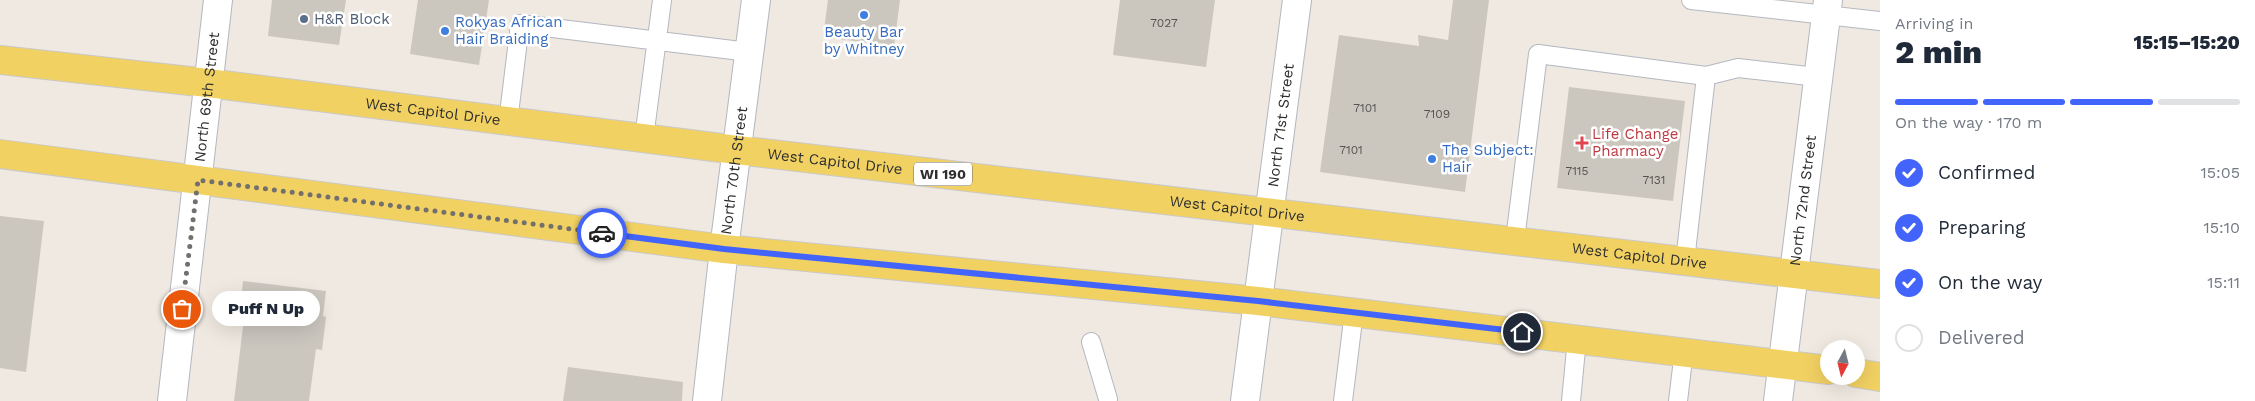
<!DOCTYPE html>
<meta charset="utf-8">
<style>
:root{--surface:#fff;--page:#f2f2f3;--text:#1f2937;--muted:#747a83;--line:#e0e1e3;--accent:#4264fb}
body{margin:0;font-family:"Work Sans",sans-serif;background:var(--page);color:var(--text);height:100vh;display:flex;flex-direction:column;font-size:19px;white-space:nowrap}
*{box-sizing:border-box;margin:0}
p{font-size:16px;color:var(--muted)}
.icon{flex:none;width:28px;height:28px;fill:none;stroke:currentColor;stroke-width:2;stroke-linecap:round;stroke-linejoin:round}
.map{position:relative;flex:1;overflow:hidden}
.drawer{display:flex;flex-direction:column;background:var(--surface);width:375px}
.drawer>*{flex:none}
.needle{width:32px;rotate:187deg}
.buttons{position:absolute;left:1820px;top:340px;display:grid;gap:10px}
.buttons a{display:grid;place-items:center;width:45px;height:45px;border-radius:50%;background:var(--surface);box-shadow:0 5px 20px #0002;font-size:25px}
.pin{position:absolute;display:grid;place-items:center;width:42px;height:42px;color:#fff;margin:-21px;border:2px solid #fff;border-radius:50%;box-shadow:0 1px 5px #0007}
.courier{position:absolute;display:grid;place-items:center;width:50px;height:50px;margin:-25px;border:4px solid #4264fb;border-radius:50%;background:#fff;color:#222;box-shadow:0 1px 6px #0007}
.bubble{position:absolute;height:35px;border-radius:18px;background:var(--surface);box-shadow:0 5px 20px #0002;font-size:16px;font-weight:800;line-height:35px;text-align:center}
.head em{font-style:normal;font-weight:800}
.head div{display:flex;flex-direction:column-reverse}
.head{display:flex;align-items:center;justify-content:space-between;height:85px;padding:0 15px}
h1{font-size:32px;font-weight:800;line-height:38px}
.bar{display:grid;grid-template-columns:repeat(4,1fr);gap:8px 5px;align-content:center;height:60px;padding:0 15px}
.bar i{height:6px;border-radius:4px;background:var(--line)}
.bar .active{background:var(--accent)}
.bar p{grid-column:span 4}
ol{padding:0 15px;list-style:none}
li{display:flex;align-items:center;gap:15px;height:55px}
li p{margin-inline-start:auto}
li .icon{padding:5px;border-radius:50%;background:var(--accent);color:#fff;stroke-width:4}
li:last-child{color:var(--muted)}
li i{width:28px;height:28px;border:2px solid var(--line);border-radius:50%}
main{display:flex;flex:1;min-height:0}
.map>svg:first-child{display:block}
</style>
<main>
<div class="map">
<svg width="1880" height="401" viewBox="0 0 1880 401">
<rect width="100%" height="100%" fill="#efe9e1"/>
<path fill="#cbc7bf" d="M272 0H346L339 45 268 36Z
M418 0H489L479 65 410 54Z
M828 0H900L894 46 823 37Z
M1120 0H1215L1206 67 1113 55Z
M1453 0H1489L1465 192 1320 172 1339 35 1419 46 1418 35 1448 40Z
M1569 87 1685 101 1673 201 1557 188Z
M0 216 44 221 26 372 0 368Z
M243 281 326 291 323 316 326 317 322 350 316 349 309 401H234L244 318H239Z
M568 367 683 382 682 401H563Z"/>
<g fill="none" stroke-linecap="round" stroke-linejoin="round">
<defs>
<path id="service" d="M1691 0 1880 21
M1706 76 1738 68 1817 77
M508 122 520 24 749 52
M644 138 662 0
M1515 240 1538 54 1706 76 1685 261
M1091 342 1108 399
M1343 401 1354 312
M1571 401 1577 339
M1678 401 1684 351"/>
<g id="minor">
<path id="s1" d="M172 401 218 0"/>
<path id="s2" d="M707 401 724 249 756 0"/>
<path id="s3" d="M1245 401 1297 0"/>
<path id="s4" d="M1778 401 1828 0"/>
</g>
<g id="primary">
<path id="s5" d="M0 60 208 83 737 150 1880 284"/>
<path d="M0 154 724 249 1258 301 1829 370"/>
<path d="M1856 373 1880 377"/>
</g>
</defs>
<use href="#service" stroke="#b4b7c1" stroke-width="20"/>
<use href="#minor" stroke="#b4b7c1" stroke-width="30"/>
<use href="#primary" stroke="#c9c9c9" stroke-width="30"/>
<use href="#service" stroke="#fff" stroke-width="18"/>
<use href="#minor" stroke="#fff" stroke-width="28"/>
<use href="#primary" stroke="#f2d163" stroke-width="28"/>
</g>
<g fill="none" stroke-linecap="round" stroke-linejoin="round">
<path stroke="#726f6d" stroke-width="5" stroke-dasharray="0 9" d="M182 309 198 180 602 233"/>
<path stroke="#4264fb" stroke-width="6" d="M602 233 724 249 1258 301 1522 332"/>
</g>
<g fill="#3f7fe0" stroke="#fff" stroke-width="2">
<circle cx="864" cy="15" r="5"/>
<circle cx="445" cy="31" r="5"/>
<circle cx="1432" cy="159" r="5"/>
</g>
<circle fill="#5c6f8a" stroke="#fff" stroke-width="2" cx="304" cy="19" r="5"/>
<path fill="#e0444e" stroke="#fff" stroke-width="2" d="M1579.5 135.5h5v5h5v5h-5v5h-5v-5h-5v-5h5z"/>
<g text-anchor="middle" stroke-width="5" stroke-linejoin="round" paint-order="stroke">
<g font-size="12" fill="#555452">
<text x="1164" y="27">7027</text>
<text x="1365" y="112">7101</text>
<text x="1437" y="118">7109</text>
<text x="1351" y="154">7101</text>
<text x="1577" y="175">7115</text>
<text x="1654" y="184">7131</text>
</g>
<rect fill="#fff" stroke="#6d6d6d" stroke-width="1" x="914" y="162.5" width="58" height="23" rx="4"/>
<g font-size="14" font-weight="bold" fill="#2e2e2e">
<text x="943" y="179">WI 190</text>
</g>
<g font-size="15" fill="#4e5e75" stroke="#fff" text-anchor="start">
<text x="314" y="24">H&amp;R Block</text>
</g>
<g font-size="15" fill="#366cbe" stroke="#fff" text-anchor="start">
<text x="455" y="27">Rokyas African<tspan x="455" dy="17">Hair Braiding</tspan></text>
<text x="864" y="37" text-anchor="middle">Beauty Bar<tspan x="864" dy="17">by Whitney</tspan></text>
<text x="1442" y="155">The Subject:<tspan x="1442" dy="17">Hair</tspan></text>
</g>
<g font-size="15" fill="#2e2e2e" stroke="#fff">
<text dy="5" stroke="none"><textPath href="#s1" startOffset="306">North 69th Street</textPath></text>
<text dy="5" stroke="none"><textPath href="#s5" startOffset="436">West Capitol Drive</textPath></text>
<text dy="5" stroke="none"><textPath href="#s3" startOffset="278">North 71st Street</textPath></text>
<text dy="5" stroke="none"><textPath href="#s5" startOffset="841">West Capitol Drive</textPath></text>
<text dy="5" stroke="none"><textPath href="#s2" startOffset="232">North 70th Street</textPath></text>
<text dy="5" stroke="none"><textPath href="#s4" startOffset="202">North 72nd Street</textPath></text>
<text dy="5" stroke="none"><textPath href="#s5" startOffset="1246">West Capitol Drive</textPath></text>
<text dy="5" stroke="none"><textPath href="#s5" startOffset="1651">West Capitol Drive</textPath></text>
</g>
<g font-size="15" fill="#be3a42" stroke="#fff" text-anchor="start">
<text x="1592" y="139">Life Change<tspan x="1592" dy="17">Pharmacy</tspan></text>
</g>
</g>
</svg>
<div class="buttons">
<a><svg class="needle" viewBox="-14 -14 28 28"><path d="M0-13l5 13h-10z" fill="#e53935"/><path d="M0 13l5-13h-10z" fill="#747a83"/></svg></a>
</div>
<div class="pin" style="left:182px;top:309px;background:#ea580c"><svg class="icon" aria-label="bag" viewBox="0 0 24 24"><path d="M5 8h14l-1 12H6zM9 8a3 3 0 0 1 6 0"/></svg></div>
<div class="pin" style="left:1522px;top:332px;background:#1f2937"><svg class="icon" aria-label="home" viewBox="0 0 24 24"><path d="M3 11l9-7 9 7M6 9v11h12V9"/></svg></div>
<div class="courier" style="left:602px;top:233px"><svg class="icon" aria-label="car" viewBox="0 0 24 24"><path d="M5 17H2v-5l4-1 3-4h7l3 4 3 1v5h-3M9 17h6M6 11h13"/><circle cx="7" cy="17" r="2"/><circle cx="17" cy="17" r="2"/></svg></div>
<div class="bubble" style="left:212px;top:291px;width:108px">Puff N Up</div>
</div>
<section class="drawer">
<div class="head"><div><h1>2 min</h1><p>Arriving in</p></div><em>15:15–15:20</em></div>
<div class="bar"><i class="active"></i><i class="active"></i><i class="active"></i><i></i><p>On the way · 170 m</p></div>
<ol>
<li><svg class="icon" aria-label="check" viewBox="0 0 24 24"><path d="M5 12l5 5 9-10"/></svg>Confirmed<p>15:05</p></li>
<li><svg class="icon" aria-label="check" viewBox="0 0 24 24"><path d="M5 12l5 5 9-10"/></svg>Preparing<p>15:10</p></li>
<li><svg class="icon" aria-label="check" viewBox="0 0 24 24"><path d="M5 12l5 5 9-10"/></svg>On the way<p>15:11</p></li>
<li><i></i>Delivered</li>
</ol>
</section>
</main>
